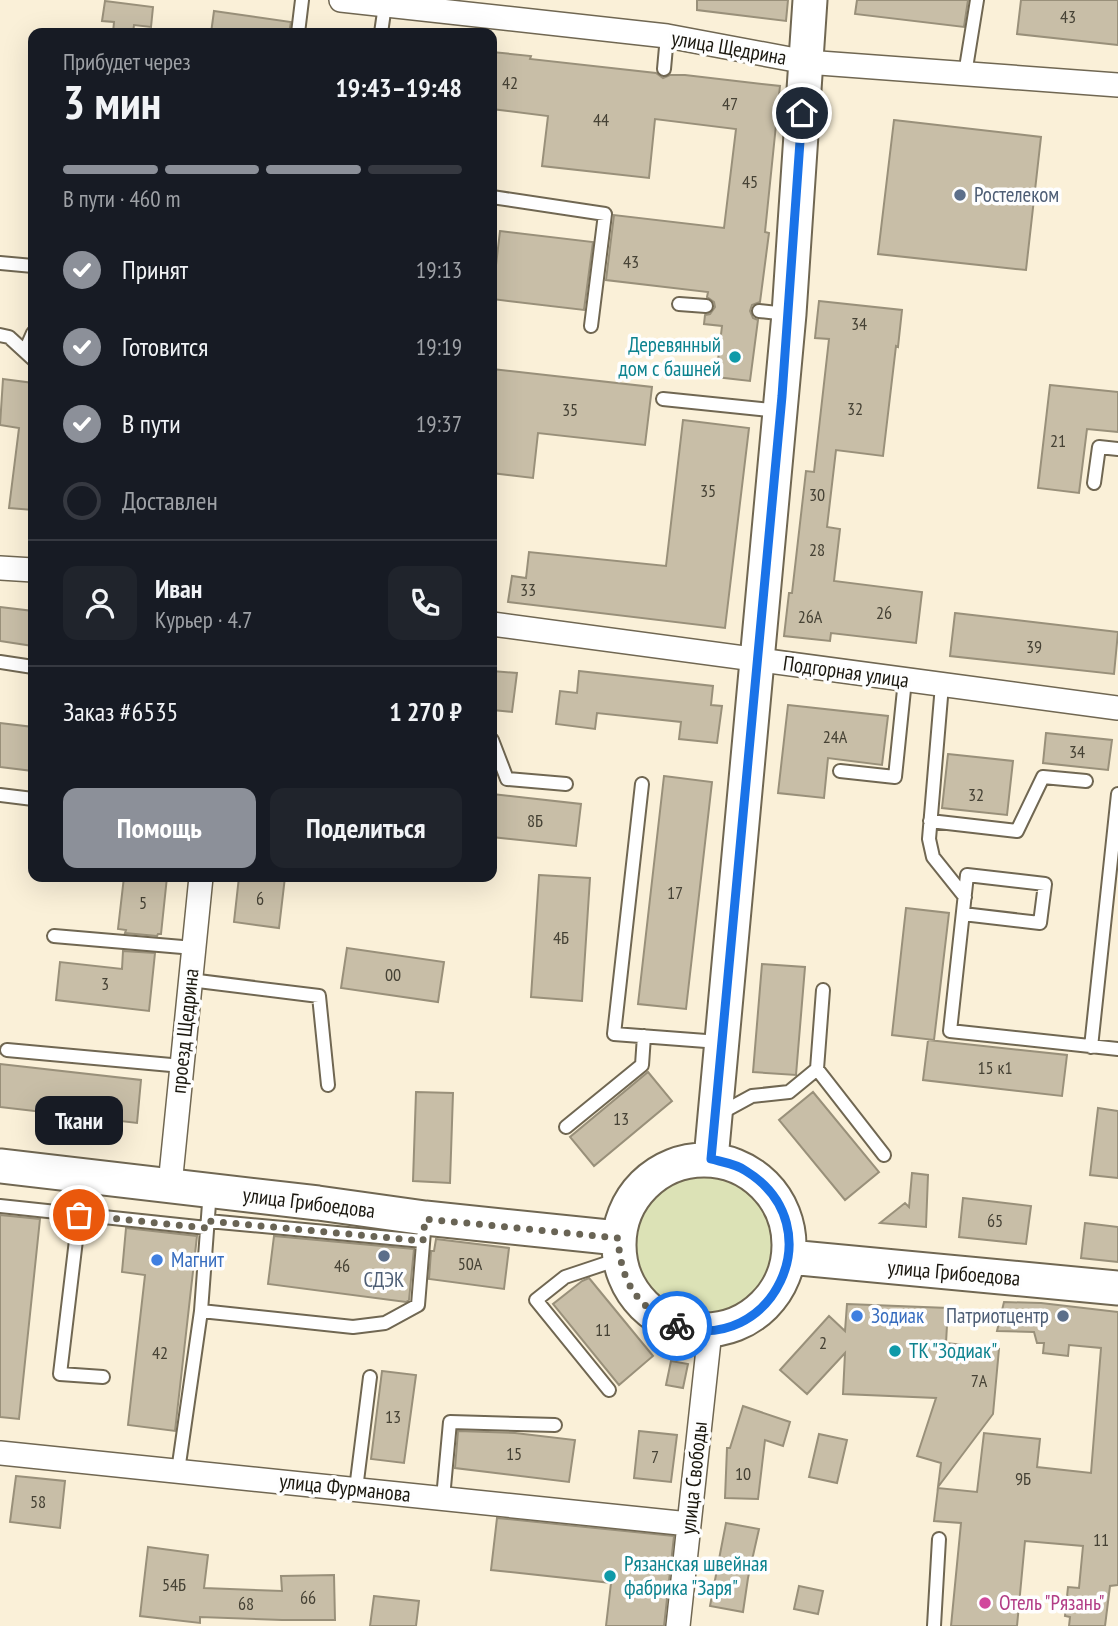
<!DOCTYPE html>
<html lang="ru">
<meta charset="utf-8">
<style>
:root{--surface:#171b24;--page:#20242c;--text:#f1f3f6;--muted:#9ea1a6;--line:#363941;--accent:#8c9099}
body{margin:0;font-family:"PT Sans Narrow",sans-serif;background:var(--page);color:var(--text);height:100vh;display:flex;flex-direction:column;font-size:26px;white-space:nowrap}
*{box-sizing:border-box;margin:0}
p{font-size:23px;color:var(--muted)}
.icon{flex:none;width:38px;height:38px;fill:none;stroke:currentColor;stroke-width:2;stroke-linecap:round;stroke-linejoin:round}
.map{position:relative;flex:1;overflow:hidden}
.panel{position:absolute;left:28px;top:28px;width:469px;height:854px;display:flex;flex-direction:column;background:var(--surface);border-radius:14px;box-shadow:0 7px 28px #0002}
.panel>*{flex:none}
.pin{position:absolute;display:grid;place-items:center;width:60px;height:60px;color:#fff;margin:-30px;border:4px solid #fff;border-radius:50%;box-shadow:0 2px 7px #0007}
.courier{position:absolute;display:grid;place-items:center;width:70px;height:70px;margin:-35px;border:5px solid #1a73e8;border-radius:50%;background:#fff;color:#222;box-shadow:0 2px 9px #0007}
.bubble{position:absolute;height:49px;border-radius:14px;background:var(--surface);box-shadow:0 7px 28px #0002;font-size:23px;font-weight:800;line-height:49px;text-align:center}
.head em{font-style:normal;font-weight:800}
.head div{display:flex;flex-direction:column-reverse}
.head{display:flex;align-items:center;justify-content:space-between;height:119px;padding:0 35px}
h1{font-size:46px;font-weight:800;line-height:52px}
.bar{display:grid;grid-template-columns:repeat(4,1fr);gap:10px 7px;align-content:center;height:84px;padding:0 35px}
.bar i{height:9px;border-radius:5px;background:var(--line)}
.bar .current{background:var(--accent)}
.bar p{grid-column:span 4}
.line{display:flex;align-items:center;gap:18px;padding:0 35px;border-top:2px solid var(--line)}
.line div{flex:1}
.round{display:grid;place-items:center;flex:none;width:74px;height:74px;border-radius:14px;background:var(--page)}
ol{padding:0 35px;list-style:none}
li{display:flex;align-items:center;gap:21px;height:77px}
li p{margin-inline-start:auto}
li .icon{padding:7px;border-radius:50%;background:var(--accent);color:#fff;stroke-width:4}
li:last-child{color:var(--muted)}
li i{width:38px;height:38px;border:4px solid var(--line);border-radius:50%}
.primary-button{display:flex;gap:14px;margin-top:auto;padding:14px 35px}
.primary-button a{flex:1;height:80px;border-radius:14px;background:var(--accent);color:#fff;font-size:28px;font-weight:800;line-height:80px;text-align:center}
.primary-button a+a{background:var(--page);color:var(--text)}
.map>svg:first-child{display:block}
</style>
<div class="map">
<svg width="1118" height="1626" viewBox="0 0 1118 1626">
<rect width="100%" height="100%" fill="#faf0d8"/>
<path fill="#dce2b6" d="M629 1245a75 75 0 1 1 150 0a75 75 0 1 1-150 0Z"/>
<path fill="#c8bea7" stroke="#99907a" stroke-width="2" d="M697 0H788L786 21 697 10Z
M857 0H968L964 27 855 14Z
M1021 0H1118V45L1017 34Z
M105 1 153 7 151 27 134 25 133 33H113L114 22 102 21Z
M214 11 291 22 289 33H211Z
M492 52 531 56 530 59 656 73 663 78 670 75H685L780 86 765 232 769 233 760 302 752 305 750 311 753 318 758 320 750 381 716 377 722 326 704 324 705 315 710 314 715 307 714 302 707 297 708 292 606 280 614 215 724 228 736 129 655 119 649 178 542 166 548 116 492 109Z
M894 120 1041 137 1026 270 878 254Z
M500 231 593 242 584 310 492 299Z
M819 301 902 310 898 347 896 346 883 456 836 450 827 527 840 529 834 581 922 592 916 643 831 633 830 641 784 636 789 593H792L806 471 814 472 829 339 815 338Z
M492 369 652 387 645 445 538 433 533 478 492 473Z
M3 379 33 383V510L9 508 19 428 0 425Z
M1050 385 1118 392V432L1087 429 1079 493 1038 488Z
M683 420 749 428 725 628 508 602 512 576 526 578 529 552 666 566Z
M0 607 33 611V646L0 641Z
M955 613 1118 632 1114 674 950 656Z
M492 671 517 673 512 712 493 710Z
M579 671 713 686 711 705 722 706 717 743 679 739 681 722 597 713 595 729 556 724 560 691 577 693Z
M788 705 888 716 882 765 828 758 824 798 778 793Z
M0 723 33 727V771L0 767Z
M1046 733 1112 740 1108 770 1043 763Z
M948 754 1013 761 1007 815 942 808Z
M664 776 712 782 686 1009 638 1004Z
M492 794 581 804 576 846 492 837Z
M539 875 590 878 582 1001 531 997Z
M124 877H167L161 934H158L157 936 125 933 126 930 118 929Z
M239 877H285L279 928 234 922Z
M906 908 949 913 934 1040 892 1035Z
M347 948 444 962 438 1002 341 988Z
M123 951 155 953 149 1011 56 1000 60 962 122 969Z
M762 964 805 967 796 1075 753 1072Z
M928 1040 1067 1055 1062 1096 923 1080Z
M0 1064 141 1080 137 1123 0 1107Z
M648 1072 672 1101 594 1166 570 1137Z
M416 1092 453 1093 450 1183 413 1181Z
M813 1092 879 1172 845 1200 779 1120Z
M1098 1108 1118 1111V1178L1090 1175Z
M912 1173 928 1175 926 1227 880 1223 905 1203 909 1207Z
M963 1198 1031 1206 1026 1244 959 1237Z
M0 1215 40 1219 19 1419 0 1417Z
M1085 1223 1118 1227V1262L1081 1258Z
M126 1228 197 1236 175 1431 128 1425 145 1275 122 1272Z
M274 1236 414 1249 409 1300 406 1302 268 1284Z
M436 1239 509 1248 504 1289 429 1279 431 1251H434Z
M589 1278 653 1356 619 1385 553 1304 582 1281Z
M1004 1302 1041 1303 1118 1312V1585L1110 1586 1105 1626H1069L1070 1617 1065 1616 1068 1587 1079 1588 1083 1546 1025 1541 1017 1626H951L961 1523 934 1521 938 1488 977 1492 984 1433 1040 1439 1037 1467 1091 1473 1101 1348 1069 1345 1068 1356 1043 1353 1044 1343H1037L1034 1332 997 1331Z
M847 1304 948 1308 946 1343 999 1349 993 1414 938 1487 941 1463 917 1456 936 1398 843 1394 845 1353 807 1394 780 1370 829 1316 845 1331Z
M671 1361 688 1364 683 1388 666 1385Z
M382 1371 416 1375 404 1463 371 1459Z
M743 1406 790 1422 783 1446 765 1440 758 1499 725 1498 727 1448H730Z
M458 1431 515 1433 575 1440 569 1482 455 1468Z
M639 1431 677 1435 671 1482 634 1478Z
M819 1434 847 1440 837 1483 809 1477Z
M16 1476 65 1481 60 1528 10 1522Z
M497 1518 674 1536 664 1626H606L611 1583 491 1570Z
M726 1523 759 1529 748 1578 743 1612 710 1606Z
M148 1547 208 1555 204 1588 282 1591 281 1576 334 1575 335 1620H282L200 1617V1623L140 1616Z
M799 1586 823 1591 818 1614 794 1609Z
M374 1596 419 1601 416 1626H370Z"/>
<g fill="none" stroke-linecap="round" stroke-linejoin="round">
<defs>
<path id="lane" d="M298 33 302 0
M381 33 385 5
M664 69 667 36
M965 74 977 0
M492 197 605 214 591 326
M0 263 33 266
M679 304 706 306
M759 311 787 314
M0 335 9 337 33 359
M25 351 33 333
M663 399 780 411
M1094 483 1099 447 1118 449
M0 662 33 667
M942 685 929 839 933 857 965 897
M492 740 507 779 566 784
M840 771 895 777 905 680
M642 784 614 1034 719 1042
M0 795 33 799
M930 821 1017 831 1043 777 1086 781
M963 914 1040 923 1045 884 967 875 950 1031 1118 1049
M54 936 194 948
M190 980 319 996 328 1085
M823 990 817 1069 884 1155
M1091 1047 1118 794
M7 1050 182 1066
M719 1114 752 1096 789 1092 817 1069
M566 1127 642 1065 644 1036
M81 1175 79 1215 60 1374 103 1377
M210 1190 201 1311 353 1327 385 1323 418 1305 425 1219
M0 1206 207 1228
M208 1221 423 1241
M609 1390 536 1300 565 1277 619 1259
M178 1471 201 1311
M356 1489 370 1377
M443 1498 450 1422 555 1425
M934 1626 939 1539"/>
<path id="street" d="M341 0 667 36 806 62 1118 85
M0 568 33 570
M492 624 1118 708
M170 1185 201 877
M0 1453 689 1524
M678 1626 710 1331"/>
<path id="secondary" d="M711 1159 789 314 810 0
M619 1245a85 85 0 1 1 170 0a85 85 0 1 1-170 0Z
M0 1166 318 1203 425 1218 618 1238
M789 1257 1118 1288"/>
</defs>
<use href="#lane" stroke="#706752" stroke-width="16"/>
<use href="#street" stroke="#706752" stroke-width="26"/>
<use href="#secondary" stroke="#706752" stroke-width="37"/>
<use href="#lane" stroke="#fff" stroke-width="12"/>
<use href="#street" stroke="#fff" stroke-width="23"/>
<use href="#secondary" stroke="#fff" stroke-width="33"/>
</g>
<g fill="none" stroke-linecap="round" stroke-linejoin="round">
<path stroke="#696455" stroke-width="7" stroke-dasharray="0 12.6" d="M79 1215 207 1228 208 1221 423 1241 425 1219 618 1238C621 1283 637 1307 677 1326"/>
<path stroke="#1a73e8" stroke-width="9" d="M677 1326C771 1357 836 1227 746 1171 737 1164 722 1162 711 1159L782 396 802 113"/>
</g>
<g fill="#5c6f8a" stroke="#fefefe" stroke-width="2.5">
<circle cx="960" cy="195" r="7"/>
<circle cx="384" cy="1256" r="7"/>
<circle cx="1063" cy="1316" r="7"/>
</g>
<g fill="#0f9aa8" stroke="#fefefe" stroke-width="2.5">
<circle cx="735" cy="357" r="7"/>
<circle cx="895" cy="1351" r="7"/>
<circle cx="610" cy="1576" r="7"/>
</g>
<g fill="#3f7fe0" stroke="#fefefe" stroke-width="2.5">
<circle cx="157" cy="1260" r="7"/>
<circle cx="857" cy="1316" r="7"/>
</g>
<circle fill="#d1479c" stroke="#fefefe" stroke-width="2.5" cx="985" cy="1603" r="7"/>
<g text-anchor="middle" stroke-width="7" stroke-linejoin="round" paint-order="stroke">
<g font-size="18" fill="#464235">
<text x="1068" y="23">43</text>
<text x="510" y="89">42</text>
<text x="730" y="110">47</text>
<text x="601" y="126">44</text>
<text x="750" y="188">45</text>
<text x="631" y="268">43</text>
<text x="859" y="330">34</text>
<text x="855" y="415">32</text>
<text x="570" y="416">35</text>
<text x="1058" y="447">21</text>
<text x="708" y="497">35</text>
<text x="817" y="501">30</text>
<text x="817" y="556">28</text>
<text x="528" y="596">33</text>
<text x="884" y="619">26</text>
<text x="810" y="623">26А</text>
<text x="1034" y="653">39</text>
<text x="835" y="743">24А</text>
<text x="1077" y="758">34</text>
<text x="976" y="801">32</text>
<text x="535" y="827">8Б</text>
<text x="675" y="899">17</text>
<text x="260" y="905">6</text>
<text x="143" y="909">5</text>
<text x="561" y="944">4Б</text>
<text x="393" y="981">00</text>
<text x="105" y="990">3</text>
<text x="995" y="1074">15 к1</text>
<text x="621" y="1125">13</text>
<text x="995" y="1227">65</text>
<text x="470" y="1270">50А</text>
<text x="342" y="1272">46</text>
<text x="603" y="1336">11</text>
<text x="823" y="1349">2</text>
<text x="160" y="1359">42</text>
<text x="979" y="1387">7А</text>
<text x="393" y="1423">13</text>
<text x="514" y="1460">15</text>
<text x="655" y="1463">7</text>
<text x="743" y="1480">10</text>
<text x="1023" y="1485">9Б</text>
<text x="38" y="1508">58</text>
<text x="1101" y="1546">11</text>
<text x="174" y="1591">54Б</text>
<text x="308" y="1604">66</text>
<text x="246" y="1610">68</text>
</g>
<g font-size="21" fill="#1b180f" stroke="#fefefe">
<text transform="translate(729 48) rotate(10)" y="7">улица Щедрина</text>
<text transform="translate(846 672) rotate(8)" y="7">Подгорная улица</text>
<text transform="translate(185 1031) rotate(-84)" y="7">проезд Щедрина</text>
<text transform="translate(309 1203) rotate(7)" y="7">улица Грибоедова</text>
<text transform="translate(954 1273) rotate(5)" y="7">улица Грибоедова</text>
<text transform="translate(694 1478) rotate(-84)" y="7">улица Свободы</text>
<text transform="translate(345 1488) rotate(6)" y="7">улица Фурманова</text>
</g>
<g font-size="21" fill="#4e5e75" stroke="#fefefe" text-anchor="start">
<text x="974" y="202">Ростелеком</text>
<text x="384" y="1287" text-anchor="middle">СДЭК</text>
<text x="1049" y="1323" text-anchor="end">Патриотцентр</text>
</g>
<g font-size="21" fill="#0d838f" stroke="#fefefe" text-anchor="start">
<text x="721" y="352" text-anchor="end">Деревянный<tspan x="721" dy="24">дом с башней</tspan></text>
<text x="909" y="1358">ТК "Зодиак"</text>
<text x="624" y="1571">Рязанская швейная<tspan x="624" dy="24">фабрика "Заря"</tspan></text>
</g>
<g font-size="21" fill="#366cbe" stroke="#fefefe" text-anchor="start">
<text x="171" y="1267">Магнит</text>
<text x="871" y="1323">Зодиак</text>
</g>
<g font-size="21" fill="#b23c85" stroke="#fefefe" text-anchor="start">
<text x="999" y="1610">Отель "Рязань"</text>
</g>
</g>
</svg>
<div class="pin" style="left:79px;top:1215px;background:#ea580c"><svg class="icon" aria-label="bag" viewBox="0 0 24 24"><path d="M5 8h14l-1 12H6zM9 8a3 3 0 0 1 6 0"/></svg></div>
<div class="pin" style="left:802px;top:113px;background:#1f2937"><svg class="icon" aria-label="home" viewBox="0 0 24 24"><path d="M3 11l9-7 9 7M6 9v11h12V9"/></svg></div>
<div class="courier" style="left:677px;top:1326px"><svg class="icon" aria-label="bike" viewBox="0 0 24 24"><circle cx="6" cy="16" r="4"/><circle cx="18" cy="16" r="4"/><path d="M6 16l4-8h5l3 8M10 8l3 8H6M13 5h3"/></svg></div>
<div class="bubble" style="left:35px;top:1096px;width:88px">Ткани</div>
<section class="panel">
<div class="head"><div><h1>3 мин</h1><p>Прибудет через</p></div><em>19:43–19:48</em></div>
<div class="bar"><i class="current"></i><i class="current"></i><i class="current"></i><i></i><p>В пути · 460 m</p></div>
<ol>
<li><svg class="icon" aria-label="check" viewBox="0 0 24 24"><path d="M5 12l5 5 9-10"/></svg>Принят<p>19:13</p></li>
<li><svg class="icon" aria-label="check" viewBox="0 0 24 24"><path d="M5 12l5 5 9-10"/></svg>Готовится<p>19:19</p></li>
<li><svg class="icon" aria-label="check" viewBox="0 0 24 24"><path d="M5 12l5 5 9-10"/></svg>В пути<p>19:37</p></li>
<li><i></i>Доставлен</li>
</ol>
<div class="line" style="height:126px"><a class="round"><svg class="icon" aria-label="person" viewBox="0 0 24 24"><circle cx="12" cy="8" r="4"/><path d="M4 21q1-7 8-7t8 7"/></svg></a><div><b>Иван</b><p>Курьер · 4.7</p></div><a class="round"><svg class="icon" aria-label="phone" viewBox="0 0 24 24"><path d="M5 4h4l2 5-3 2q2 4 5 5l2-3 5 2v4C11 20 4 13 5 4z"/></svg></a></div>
<div class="line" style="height:91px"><div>Заказ #6535</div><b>1 270 ₽</b></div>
<div class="primary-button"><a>Помощь</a><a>Поделиться</a></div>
</section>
</div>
